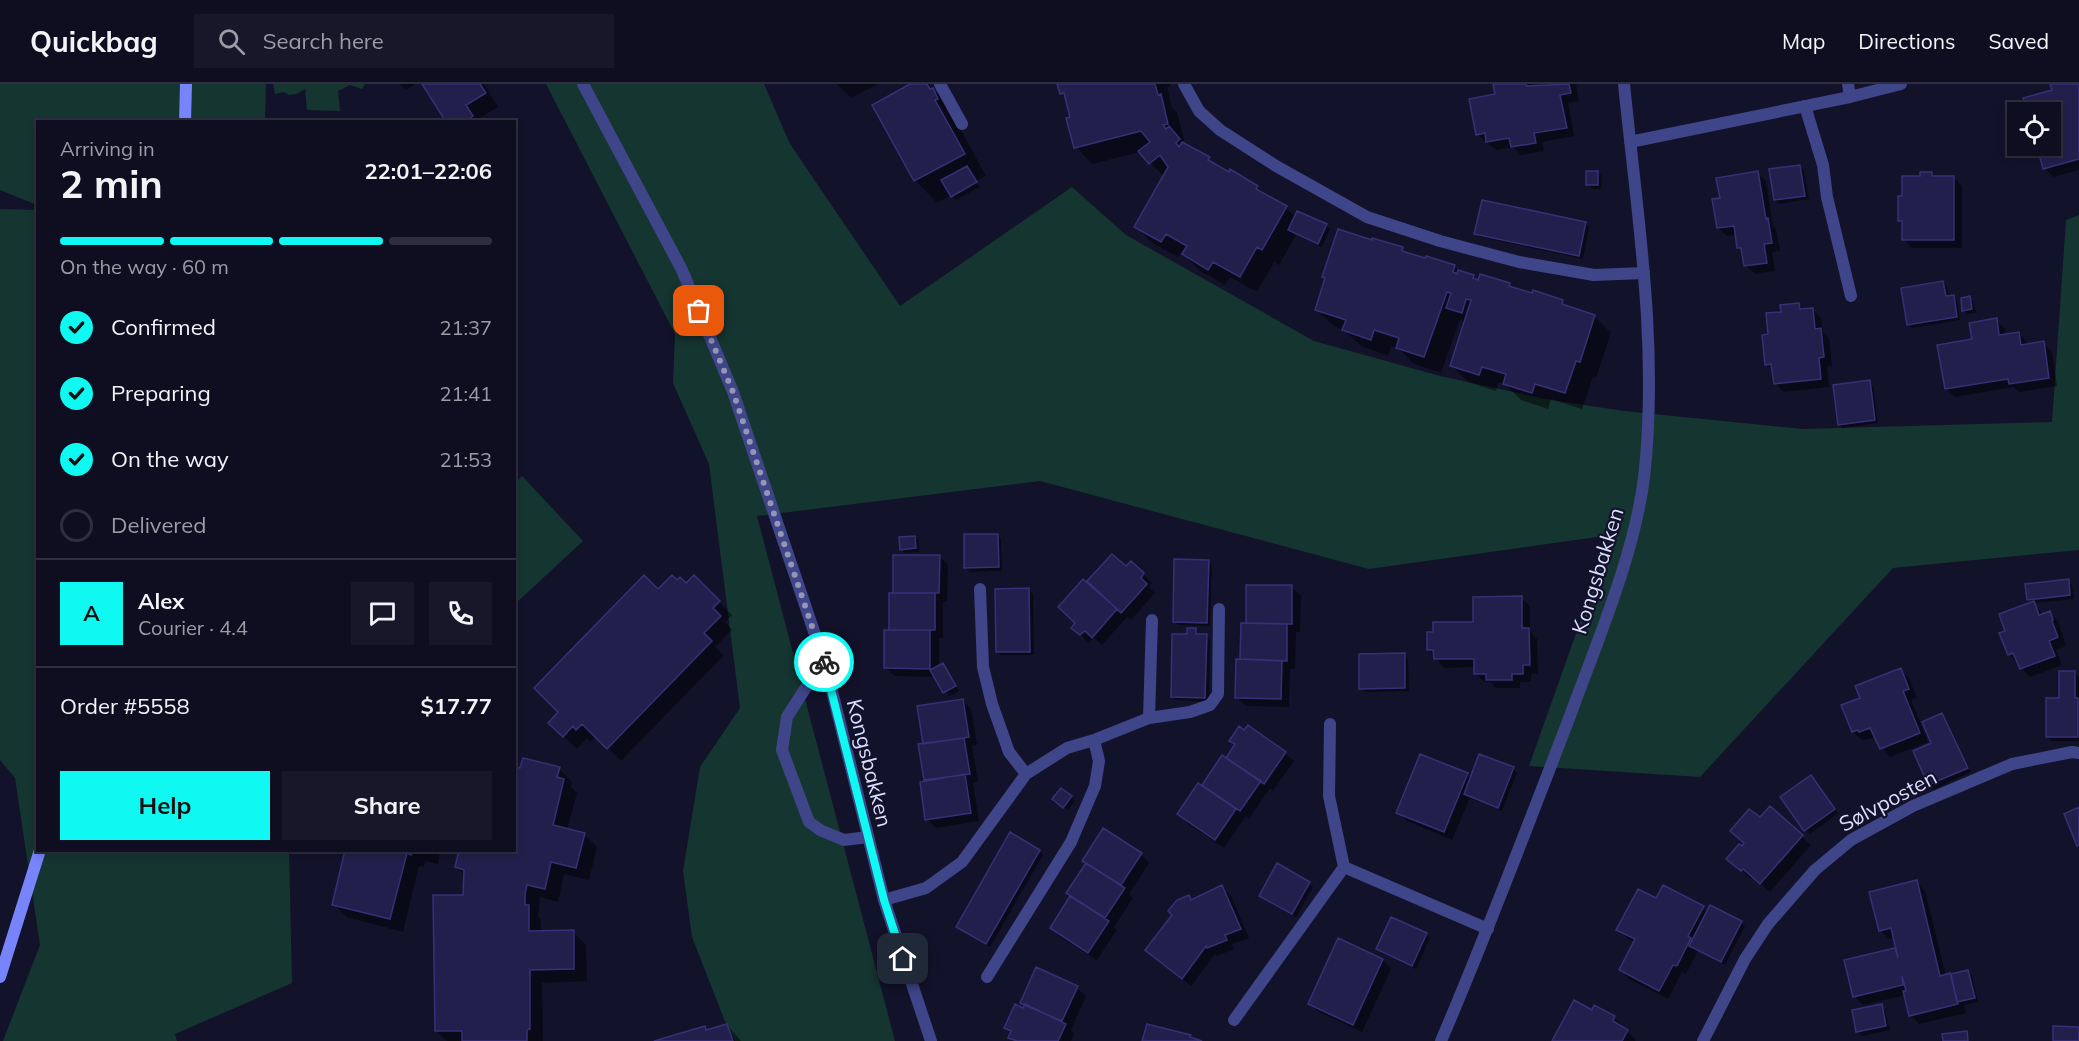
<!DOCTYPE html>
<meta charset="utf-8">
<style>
:root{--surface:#0e0e20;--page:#171729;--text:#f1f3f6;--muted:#9b9ca5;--line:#2e2e3e;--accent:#0ff8f2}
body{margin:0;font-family:Mulish,sans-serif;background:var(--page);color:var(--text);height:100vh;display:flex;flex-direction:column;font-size:22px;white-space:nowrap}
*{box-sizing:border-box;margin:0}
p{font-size:20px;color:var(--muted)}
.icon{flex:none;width:33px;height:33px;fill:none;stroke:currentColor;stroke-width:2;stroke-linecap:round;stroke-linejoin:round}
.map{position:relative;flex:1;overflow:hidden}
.panel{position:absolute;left:36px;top:36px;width:480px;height:732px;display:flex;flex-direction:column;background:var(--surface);border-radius:0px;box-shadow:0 3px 9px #0003,0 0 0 2px var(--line)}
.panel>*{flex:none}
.buttons{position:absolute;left:2007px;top:18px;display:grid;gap:12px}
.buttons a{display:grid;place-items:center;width:54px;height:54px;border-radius:0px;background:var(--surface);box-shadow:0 3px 9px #0003,0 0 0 2px var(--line);font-size:30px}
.pin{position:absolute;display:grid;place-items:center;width:51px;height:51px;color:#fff;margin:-26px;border-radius:12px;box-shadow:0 3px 9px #0006}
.courier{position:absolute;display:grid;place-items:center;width:60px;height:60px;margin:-30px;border:4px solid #0ff8f2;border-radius:50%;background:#fff;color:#222;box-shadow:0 2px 8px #0007}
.headline em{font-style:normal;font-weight:700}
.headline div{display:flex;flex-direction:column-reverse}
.headline{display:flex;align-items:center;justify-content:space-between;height:102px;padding:0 24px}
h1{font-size:39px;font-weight:700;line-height:45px}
.bar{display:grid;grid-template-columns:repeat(4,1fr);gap:9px 6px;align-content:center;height:72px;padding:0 24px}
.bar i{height:8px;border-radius:4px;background:var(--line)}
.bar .selected{background:var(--accent)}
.bar p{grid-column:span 4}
.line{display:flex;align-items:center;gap:15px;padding:0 24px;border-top:2px solid var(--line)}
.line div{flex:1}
.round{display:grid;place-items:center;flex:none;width:63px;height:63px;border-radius:0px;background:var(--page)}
ol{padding:0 24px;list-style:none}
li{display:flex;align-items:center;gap:18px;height:66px}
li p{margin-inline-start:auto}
li .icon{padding:6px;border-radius:50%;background:var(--accent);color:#111;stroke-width:4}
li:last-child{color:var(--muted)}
li i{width:33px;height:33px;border:3px solid var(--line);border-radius:50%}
.primary-button{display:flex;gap:12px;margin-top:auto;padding:12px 24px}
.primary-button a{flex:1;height:69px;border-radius:0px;background:var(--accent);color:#111;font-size:24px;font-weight:700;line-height:69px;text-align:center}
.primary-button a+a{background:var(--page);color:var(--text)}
header{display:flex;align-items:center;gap:36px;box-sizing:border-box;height:84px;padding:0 30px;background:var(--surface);border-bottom:2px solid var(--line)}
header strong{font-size:28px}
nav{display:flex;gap:33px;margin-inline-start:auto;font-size:21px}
.search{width:420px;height:54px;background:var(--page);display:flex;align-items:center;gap:15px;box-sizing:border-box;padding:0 21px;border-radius:0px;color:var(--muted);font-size:22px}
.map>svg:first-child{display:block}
</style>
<header>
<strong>Quickbag</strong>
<div class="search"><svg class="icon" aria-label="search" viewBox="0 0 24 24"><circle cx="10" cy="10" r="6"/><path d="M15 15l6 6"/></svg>Search here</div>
<nav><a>Map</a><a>Directions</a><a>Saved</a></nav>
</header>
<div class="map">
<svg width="2079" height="957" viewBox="0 0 2079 957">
<rect width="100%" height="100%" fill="#13122b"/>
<path fill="#153530" d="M0 0H266L265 37 38 38 37 121 0 106Z
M275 0H365L362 5 350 1 338 7 340 27 307 26 305 5 297 10 289 11 284 8 275 10 273 1Z
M546 0H764L790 60 900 222 1072 103 1126 151 1314 257 1440 292 1545 315 1624 327 1802 345 2052 338 2066 136 2079 131V466L1893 484 1700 693 1529 682 1611 451 1369 485 1040 397 757 432 895 957H735L724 935 692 853 683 787 700 683 740 624 709 380 673 299 675 250Z
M0 125 37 126 38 766 289 767 292 899 175 950 177 957H3L40 861 15 694 0 676Z
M522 392 583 457 515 520V399Z"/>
<path fill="#0007" d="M400 0H415L406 6Z
M424 0H484L498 23 478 35 480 38H447Z
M837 0H878L851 14Z
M913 0H928L945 17 986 92 976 97 980 103 956 116 951 111 937 119 915 96Z
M1059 0H1170V2L1167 3 1172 24 1177 28 1184 56 1182 57 1187 62 1209 75 1218 83 1257 103 1267 113 1286 124 1296 133 1326 141 1330 145 1322 163 1296 151 1279 181 1274 178 1257 208 1230 193 1225 201 1200 187 1183 170 1185 167 1183 165 1178 173 1152 159 1136 142 1164 93 1140 68 1092 80 1076 63 1072 34 1067 15 1061 9Z
M1495 0H1531L1533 3 1545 0H1576L1579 17 1568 19 1574 52 1542 58 1544 67 1521 71 1513 63 1496 66 1477 50 1497 11Z
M2051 0H2079V86L2053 93 2045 84 2038 62H2050V28H2029L2025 15 2053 7Z
M1800 82 1804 86 1809 115 1780 120 1776 116Z
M1598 88 1602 92 1601 105H1592L1588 101Z
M1757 89 1766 97 1773 142 1776 145 1780 167 1772 168 1775 187 1755 190 1746 182 1744 168 1739 164 1737 151 1727 152 1718 144 1721 115Z
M1932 89 1936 93H1953L1962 102V164H1912L1904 155V140L1899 136 1903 113 1921 93Z
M1585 139 1589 143 1583 175 1480 153 1476 149Z
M1402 165 1407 170 1426 176 1427 173 1455 183 1460 189 1473 192 1479 198 1509 200 1514 205 1562 218 1568 224 1594 232 1611 249 1596 294 1593 293 1582 325 1551 315 1548 325 1521 316 1506 301 1498 298 1496 307 1468 298 1452 282 1465 240 1460 235 1441 289 1414 280 1398 264 1391 262 1388 272 1361 262 1344 246 1334 242 1317 226Z
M1943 198 1947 202 1949 213 1953 212 1957 216 1960 236 1912 244 1908 240Z
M1970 214 1974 218 1976 229 1968 230 1964 226Z
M1799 221 1805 226 1812 225 1821 234 1823 248 1829 254 1832 282H1827L1829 303 1784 308 1775 299 1774 287 1767 280 1770 251 1783 229Z
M1996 236 2005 245 2006 252 2018 249 2027 258V261L2043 259 2052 267 2057 302 2019 308 2014 303 1955 313 1946 304 1973 257Z
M1869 298 1873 302 1878 339 1843 344 1839 340Z
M997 451 1001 455 1002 487 970 488 966 484Z
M914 453 919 457V468L905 469 901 465Z
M939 472 948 481 947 518H943V554H939V583L942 581 946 585 959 607 949 612 936 593 894 592 886 584 895 511Z
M1113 472 1127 484 1131 479 1152 499 1149 503 1155 509 1131 536 1127 533 1102 561 1094 554 1089 559 1073 544 1077 540 1087 500Z
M1208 477 1212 481 1210 542 1178 541 1174 537Z
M694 493 732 531 725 538 732 546 715 563 724 571 621 677 596 652 590 658 587 654 577 665 550 639 658 507 686 501Z
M2068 497 2072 501 2074 515 2034 519 2043 531 2049 529 2058 537 2066 562 2056 566 2062 581 2030 593 2009 570 2007 548 2032 519 2029 515Z
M1248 502 1292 503 1301 512 1300 548H1296L1295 585H1290L1289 623 1246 622 1237 614 1242 577 1243 540H1247Z
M1029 506 1033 510 1034 571H1001L997 567Z
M1521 514 1530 522V547L1537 555 1538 590H1531V598H1520V604H1496L1490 598H1484L1476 590V583L1444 584 1429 566Z
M1196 545 1200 552H1206L1210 556 1209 618 1176 616 1172 612 1189 551Z
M1404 570 1408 574 1409 607 1365 608 1361 604Z
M1900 585 1909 594 1917 614 1911 616 1928 658 1890 673 1875 654 1862 656 1853 648 1862 614Z
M2075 589 2079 593V657H2052L2047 653 2061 616Z
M962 616 971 625 977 661 972 662 978 698 973 699 979 737 936 744 927 735 925 698 920 662 925 661Z
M1942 631 1946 635 1971 688 1934 705 1930 700 1915 668 1933 660Z
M1244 648 1285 669 1294 677 1273 707 1270 704 1249 735 1246 732 1224 764 1187 739 1179 730 1202 703 1223 673 1227 676 1236 662 1231 656Z
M559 685 572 698 571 703 577 709 567 746 584 750 597 763 589 796 564 790 558 818 540 813 538 833 541 836V848H573L586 861 587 897 542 899 543 957H447L436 947 465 812 466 792 456 783 514 766Z
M1513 685 1517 689 1502 727 1470 714 1452 756 1407 737 1398 728 1467 691 1471 695Z
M1815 697 1838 729 1810 750 1782 714Z
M1071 713 1075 717 1068 726 1058 719Z
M1770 724 1811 761 1770 808 1753 793 1751 795 1737 783 1742 765 1760 736Z
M347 766H440L438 780 425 777 424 783 419 782 403 848 347 833 334 820Z
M1039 767 1043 771 990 863 957 843Z
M1141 770 1149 779 1129 810 1133 814 1114 843 1117 846 1097 876 1060 853 1051 844 1072 812 1068 809Z
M1916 798 1925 807 1946 892 1968 888 1972 892 1978 918 1964 921 1966 929 1919 940 1911 931 1906 911 1863 921 1855 913 1846 877 1898 865 1895 854 1889 855 1880 846Z
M1309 799 1313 803 1296 833 1261 812Z
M1222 803 1231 812 1249 854 1232 860 1234 865 1217 872 1215 870 1191 902 1147 866 1189 813 1192 817Z
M1656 816 1703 824 1708 829 1741 838 1745 842 1725 881 1698 867 1686 890 1682 888 1668 915 1629 895 1620 886 1635 858 1627 854 1618 845Z
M1426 850 1430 854 1416 885 1382 869 1378 865Z
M1339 856 1383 876 1391 885 1362 948 1319 928 1310 920Z
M1077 904 1086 912 1071 946 1074 950 1071 957H1014L1010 953 1012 950 1006 944Z
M1881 922 1885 926 1890 946 1862 952 1858 947Z
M1593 928 1614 934 1623 942 1622 944 1636 955 1635 957H1554Z
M727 941 741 957H659L704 944 707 947Z"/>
<path fill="#221f4c" stroke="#363177" stroke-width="1.5" d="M422 0H480L486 9 466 21 473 32 465 38H446Z
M910 0H927L930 5 933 4 938 15 935 16 965 70 914 97 872 21Z
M1057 0H1155L1158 11 1161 10 1168 40 1163 41 1166 45 1169 42 1180 55 1176 59 1179 63 1182 58 1210 73 1208 76 1229 88 1230 85 1258 102 1256 105 1287 122 1262 166 1257 163 1240 193 1213 178 1208 186 1182 170 1187 162 1166 150 1161 158 1134 143 1168 83 1160 71 1149 80 1138 67 1150 58 1141 47 1074 64 1066 34 1070 33 1064 9 1060 10Z
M1493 0H1526L1527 2 1569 0 1571 9 1560 11 1567 44 1534 49 1536 59 1511 63 1509 54 1486 58 1485 49 1476 51 1469 15 1495 10Z
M2050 0H2079V75L2043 85 2037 62H2050V28H2027L2023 14 2052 6Z
M1800 81 1805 112 1774 116 1769 85Z
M967 82 977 98 951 113 941 96Z
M1586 87H1598V101H1586Z
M1758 87 1766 135 1768 134 1772 159 1764 160 1767 179 1744 182 1741 164H1737L1734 142 1717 144 1712 115 1720 114 1716 94Z
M1920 88H1932V92H1954V156H1902V137H1898V112H1902V92H1920Z
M1482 116 1586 138 1579 172 1474 150Z
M1297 127 1327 140 1318 160 1288 146Z
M1338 145 1372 156V154L1403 163 1402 167 1425 174 1426 172 1455 181 1453 188 1457 190 1458 186 1474 191 1473 194 1478 196 1480 190 1510 199 1509 202 1532 209 1533 206 1563 216 1562 220 1595 231 1580 278 1576 277 1565 309 1535 300 1532 309 1503 300 1506 290 1482 283 1479 291 1450 282 1471 216 1466 215 1462 229 1446 224 1451 209 1447 208 1424 273 1396 264 1399 254 1374 246 1371 256 1342 246 1346 236 1315 226 1325 194 1322 193Z
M1943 197 1946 212 1954 211 1957 233 1907 241 1901 204Z
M1970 212 1972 225 1962 227 1961 214Z
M1799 219 1800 225 1813 224 1815 245 1821 244 1824 273 1819 274 1821 295 1774 300 1771 280 1765 281 1762 251 1768 250 1766 229 1781 228 1780 221Z
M1997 234 1999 251 2019 248 2021 261 2044 257 2049 294 2009 300 2008 295 1945 305 1937 261 1972 255 1969 239Z
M1870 296 1875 336 1838 341 1833 301Z
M964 450H998L999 483 964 484Z
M915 452 916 464 900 466 899 453Z
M1112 470 1126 482 1131 477 1144 489 1141 494 1147 500 1121 529 1087 497Z
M893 471H940L939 509H893Z
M1174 475 1209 476 1207 539 1173 538Z
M644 491 658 505 672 491 677 496 680 493 686 499 694 491 720 517 713 524 721 532 704 549 712 557 607 665 582 640 576 646 573 642 563 653 548 639 558 628 534 604Z
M1083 495 1117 525 1092 554 1085 547 1080 551 1071 544 1075 539 1058 523Z
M2069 495 2070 511 2027 516 2025 500Z
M1246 501H1292V540L1246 539Z
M1029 504 1030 568H996L995 505Z
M889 509H935V546H889Z
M1522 512V544H1529L1530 581H1523V590H1512V596H1486V590H1474V575H1434L1433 566H1427V548H1433V538H1473V513Z
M2034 517 2039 531 2050 527 2053 536 2052 537 2058 553 2049 557 2055 572 2020 585 2013 569 2008 571 1999 549 2005 547 1999 530Z
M1241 539 1287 540V577L1240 575Z
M1187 544H1196V550H1207L1205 614 1171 613 1172 550H1187Z
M884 546H930V585L884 584Z
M1405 569V604L1359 605V570Z
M1236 575 1282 577 1281 615 1235 614Z
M943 579 956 602 943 609 930 586Z
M1901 584 1909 605 1903 607 1920 649 1880 665 1870 644 1859 648 1858 646 1852 648 1841 621 1860 614 1855 602Z
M2059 587H2075V614H2078V653H2046V614H2059Z
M963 615 969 653 923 660 917 622Z
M1942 629 1968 684 1928 701 1913 667 1931 659 1922 638Z
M1248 641 1286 668 1264 700 1226 674 1235 660 1229 657 1239 642 1244 646Z
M964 654 970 690 924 696 918 660Z
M1420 670 1468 689 1444 748 1396 729Z
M1479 670 1514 683 1498 724 1464 710Z
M1222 671 1261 697 1240 727 1202 701Z
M523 674 560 683 557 693 564 695 553 741 585 749 576 784 551 778 545 805 527 801 525 810V821H529V847L574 846V885L530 886V945L527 946V957H462V947H435L433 811H463L464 786 455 783 459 766H514V682L520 684Z
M965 690 971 729 925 736 920 698Z
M1811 691 1835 725 1804 747 1780 713Z
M1198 699 1236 725 1215 756 1177 730Z
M1061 704 1072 712 1063 724 1052 715Z
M1770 722 1803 751 1760 800 1743 785 1741 787 1726 775 1739 760 1742 762 1744 759 1730 747 1749 725 1760 733Z
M2079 723V761L2077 762 2064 730Z
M1103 744 1142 769 1121 801 1082 777Z
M1010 748 1040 766 986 860 956 843Z
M345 766H412L411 771 407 769 390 835 332 821Z
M1086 779 1125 804 1105 834 1066 809Z
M1277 779 1310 798 1292 830 1259 812Z
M1917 796 1940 892 1950 889 1958 920 1909 932 1903 907H1906L1902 892 1903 901 1853 913 1844 876 1895 864 1898 874 1891 844 1879 847 1869 808Z
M1222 801 1241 845 1225 851 1227 856 1207 864 1206 862 1182 895 1145 866 1172 831 1168 827 1177 816 1189 811 1191 816Z
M1663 801 1704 822 1688 852 1691 854 1677 882 1673 881 1659 907 1619 886 1635 855 1616 846 1638 805 1656 814Z
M1070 812 1109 837 1088 869 1050 844Z
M1710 821 1742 837 1721 878 1689 862Z
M1391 833 1427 849 1412 882 1376 865Z
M1338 854 1383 875 1353 941 1308 920Z
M1036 883 1078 902 1062 937 1020 919Z
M1968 886 1975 914 1957 918 1951 890Z
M1574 916 1592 926 1594 921 1615 932 1613 937 1628 946 1622 957H1552Z
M1015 920 1023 924 1025 920 1066 940 1058 957H1017L1008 954 1011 947 1004 944Z
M1882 920 1886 942 1856 948 1852 926Z
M727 940 733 957H654L705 942 706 946Z
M1147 940 1191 951 1190 953 1202 957H1142Z
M2053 942 2079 943V957H2053Z
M1967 947 1968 957H1943L1942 950Z"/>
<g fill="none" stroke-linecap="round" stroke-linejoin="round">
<path stroke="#3f4589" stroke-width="12" d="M940 0 962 40
M1184 0 1199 27 1220 46 1276 82 1367 133 1440 157 1519 178 1594 191 1644 189
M1805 22 1823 81 1827 113 1851 212
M980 505 983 583 992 620 1009 668 1026 690
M826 583 810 597 787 633 782 666 809 738 820 746 844 756 868 753
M1149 634 1152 536
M884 816 926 804 962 778 1026 690 1067 664 1094 656 1149 634 1190 628 1210 621 1218 610 1219 525
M987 893 1071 758 1095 702 1099 677 1094 656"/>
<path stroke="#3f4589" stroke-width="12" d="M583 0 682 186 733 308 826 583 884 816 931 957
M1848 0 1850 13
M1630 58 1850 13 1901 0
M1330 640 1329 712 1344 783 1488 845
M1234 936 1344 783
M1441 957C1487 850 1528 741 1570 632 1597 558 1634 472 1644 394 1659 263 1637 130 1624 0
M1703 957 1745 875 1768 840 1815 786 1851 756 1913 722 2012 680 2072 668 2079 669"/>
<path stroke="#7784fb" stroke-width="12" d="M185 38 186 0
M0 893 40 766"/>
</g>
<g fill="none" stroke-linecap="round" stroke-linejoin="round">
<path stroke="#9696b4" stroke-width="6" stroke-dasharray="0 10.8" d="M699 227 733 308 824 578"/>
<path stroke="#0ff8f2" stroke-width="8" d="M824 578 884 816 903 875"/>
</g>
<g text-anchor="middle" stroke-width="4.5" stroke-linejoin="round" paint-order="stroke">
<g font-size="21" fill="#ddddfe" stroke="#13122b">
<text transform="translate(1598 487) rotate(-73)" y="7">Kongsbakken</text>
<text transform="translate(869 679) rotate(76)" y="7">Kongsbakken</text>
<text transform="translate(1888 717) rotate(-28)" y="7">Sølvposten</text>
</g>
</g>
</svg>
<div class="buttons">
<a><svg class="icon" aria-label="locate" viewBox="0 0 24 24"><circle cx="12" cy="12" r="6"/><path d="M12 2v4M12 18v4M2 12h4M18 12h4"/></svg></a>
</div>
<div class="pin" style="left:699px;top:227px;background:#ea580c"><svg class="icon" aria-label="bag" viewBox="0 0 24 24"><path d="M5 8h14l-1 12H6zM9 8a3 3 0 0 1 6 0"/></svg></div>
<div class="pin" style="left:903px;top:875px;background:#1f2937"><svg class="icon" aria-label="home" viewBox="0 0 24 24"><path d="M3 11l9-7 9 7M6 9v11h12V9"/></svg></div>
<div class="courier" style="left:824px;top:578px"><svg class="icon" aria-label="bike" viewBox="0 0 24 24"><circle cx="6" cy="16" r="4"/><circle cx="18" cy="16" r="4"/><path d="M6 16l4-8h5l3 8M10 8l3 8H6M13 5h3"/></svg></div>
<section class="panel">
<div class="headline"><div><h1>2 min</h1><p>Arriving in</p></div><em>22:01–22:06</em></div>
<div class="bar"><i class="selected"></i><i class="selected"></i><i class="selected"></i><i></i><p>On the way · 60 m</p></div>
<ol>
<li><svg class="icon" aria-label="check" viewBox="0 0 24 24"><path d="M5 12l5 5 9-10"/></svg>Confirmed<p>21:37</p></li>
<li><svg class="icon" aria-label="check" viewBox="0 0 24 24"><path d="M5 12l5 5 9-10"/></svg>Preparing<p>21:41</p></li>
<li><svg class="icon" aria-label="check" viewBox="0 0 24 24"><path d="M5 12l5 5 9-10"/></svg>On the way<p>21:53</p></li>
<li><i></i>Delivered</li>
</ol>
<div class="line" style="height:108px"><b class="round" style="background:var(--accent);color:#111">A</b><div><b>Alex</b><p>Courier · 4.4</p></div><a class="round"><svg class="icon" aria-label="chat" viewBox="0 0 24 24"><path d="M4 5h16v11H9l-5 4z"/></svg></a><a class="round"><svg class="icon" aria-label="phone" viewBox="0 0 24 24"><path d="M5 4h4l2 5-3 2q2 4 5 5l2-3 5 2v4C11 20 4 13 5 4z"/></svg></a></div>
<div class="line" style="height:78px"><div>Order #5558</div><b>$17.77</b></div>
<div class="primary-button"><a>Help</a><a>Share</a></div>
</section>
</div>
